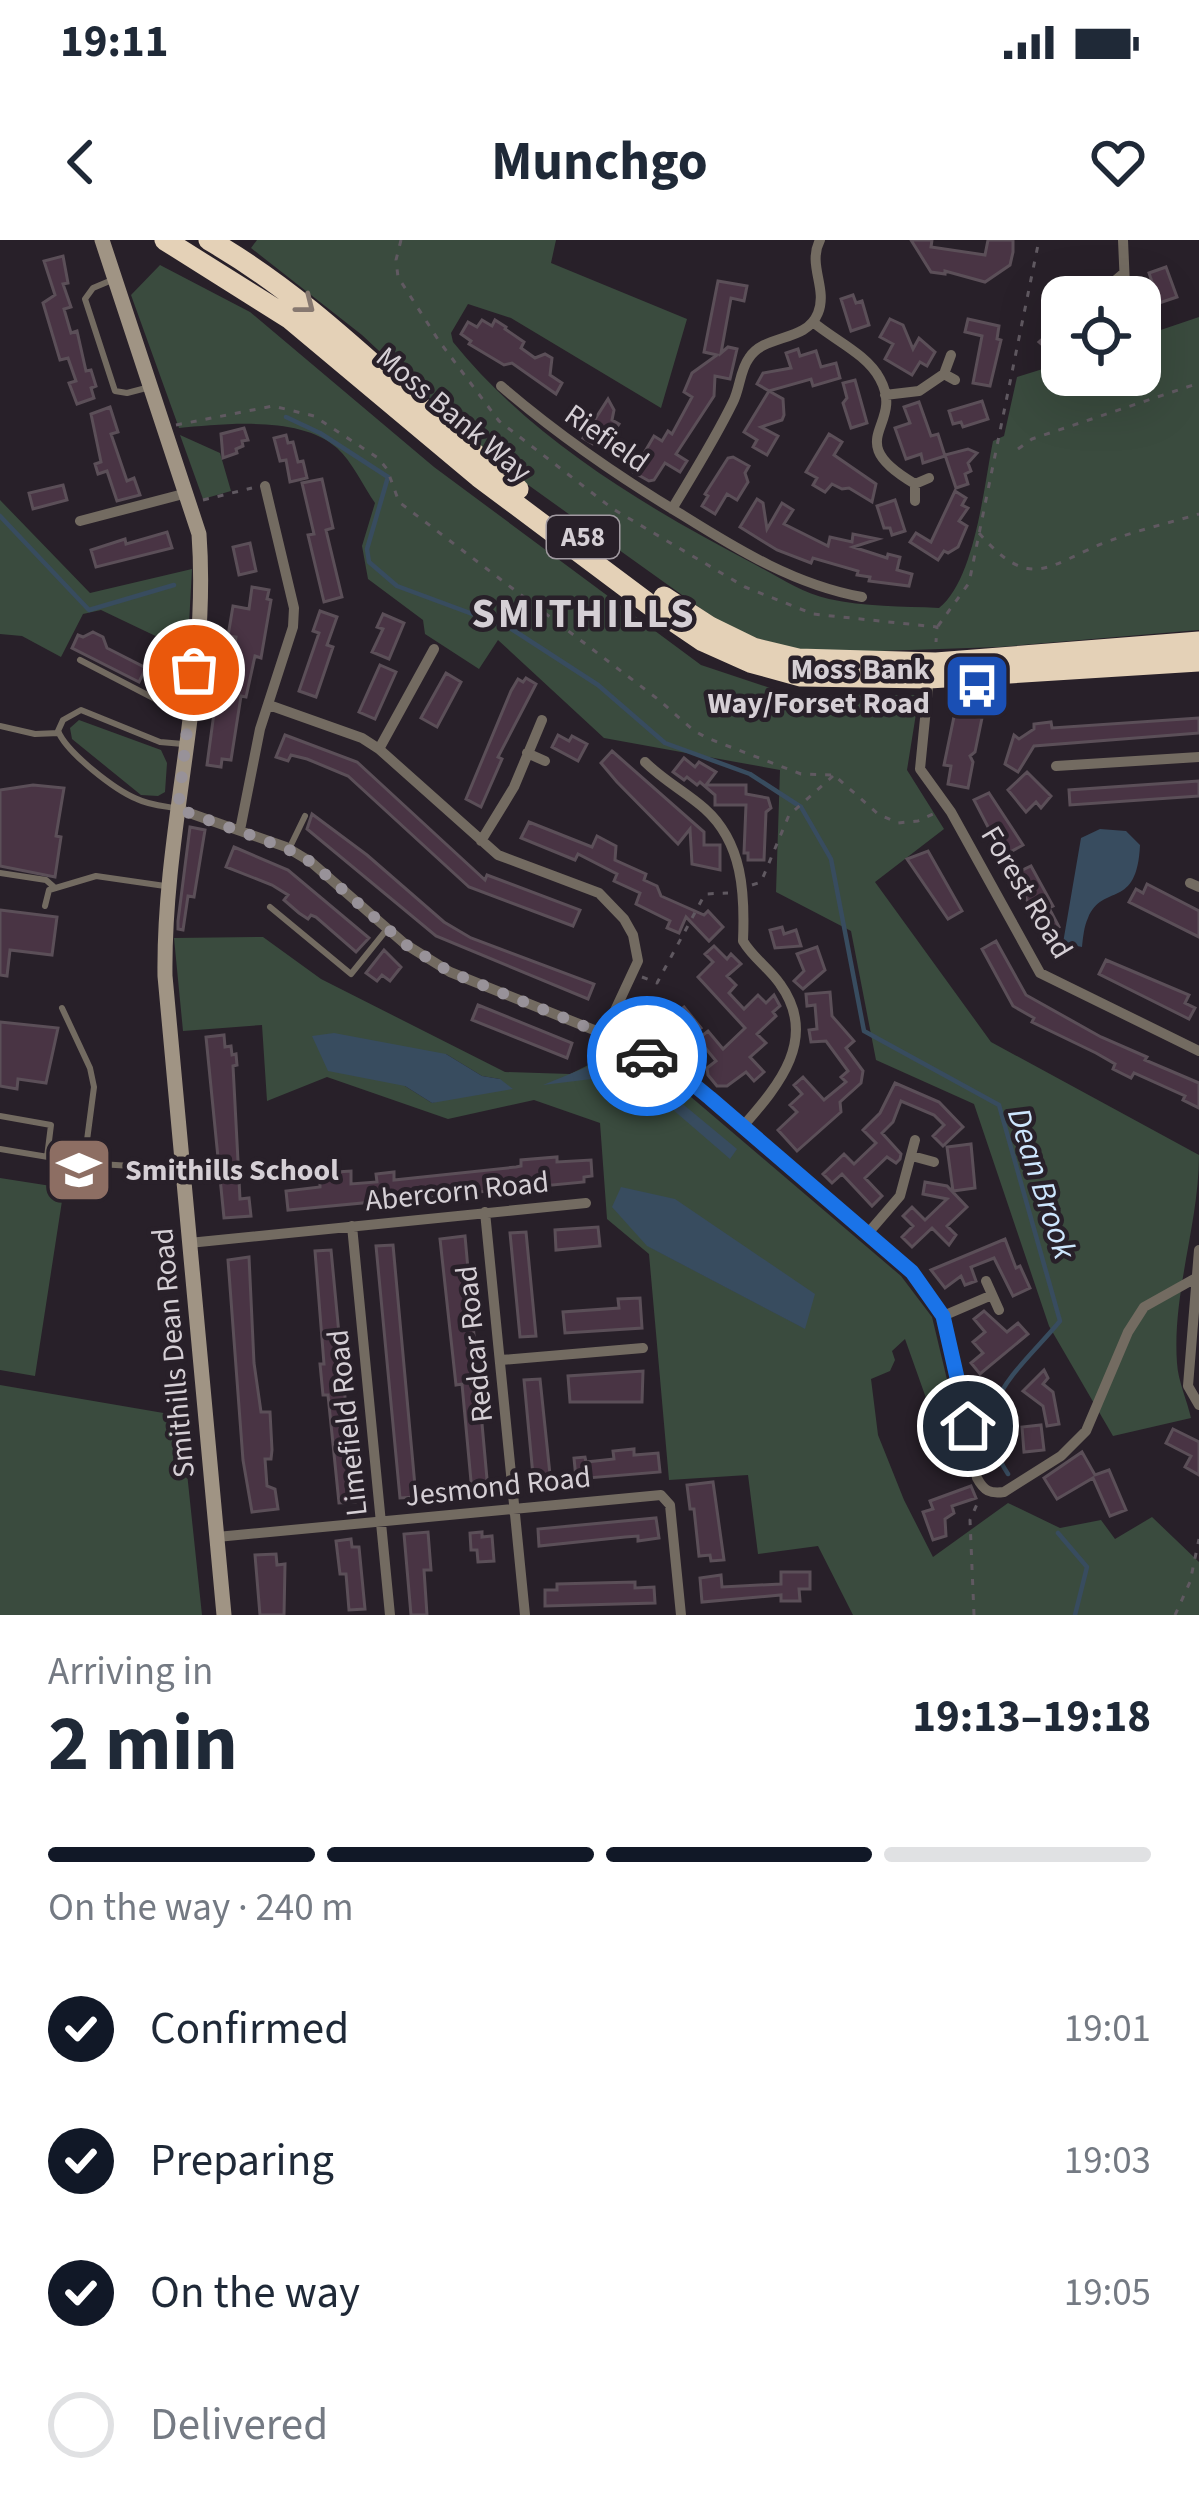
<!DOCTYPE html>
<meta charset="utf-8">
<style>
:root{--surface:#fff;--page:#f2f2f3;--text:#1f2937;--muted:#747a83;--line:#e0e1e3;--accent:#111827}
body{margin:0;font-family:"Source Sans 3",sans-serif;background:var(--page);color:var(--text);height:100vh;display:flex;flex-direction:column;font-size:45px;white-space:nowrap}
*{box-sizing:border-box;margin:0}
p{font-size:39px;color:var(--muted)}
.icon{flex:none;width:66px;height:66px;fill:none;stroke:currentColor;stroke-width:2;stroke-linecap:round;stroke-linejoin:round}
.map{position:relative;height:1375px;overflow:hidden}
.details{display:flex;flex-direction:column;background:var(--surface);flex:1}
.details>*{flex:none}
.buttons{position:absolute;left:1041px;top:36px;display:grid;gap:24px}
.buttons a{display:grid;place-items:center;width:120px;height:120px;border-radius:24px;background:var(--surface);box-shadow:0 12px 48px #0002;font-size:60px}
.pin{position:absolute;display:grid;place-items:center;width:102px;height:102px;color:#fff;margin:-51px;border:6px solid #fff;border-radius:50%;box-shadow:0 3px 12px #0007}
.courier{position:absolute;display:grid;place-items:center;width:120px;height:120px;margin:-60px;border:9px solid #1a73e8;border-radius:50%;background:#fff;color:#222;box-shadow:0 3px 15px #0007}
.headline em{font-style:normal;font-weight:700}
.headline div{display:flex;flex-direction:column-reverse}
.headline{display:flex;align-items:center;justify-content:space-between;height:204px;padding:0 48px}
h1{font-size:78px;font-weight:700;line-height:90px}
.bar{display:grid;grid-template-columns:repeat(4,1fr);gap:18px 12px;align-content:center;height:144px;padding:0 48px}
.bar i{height:15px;border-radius:9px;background:var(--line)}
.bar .active{background:var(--accent)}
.bar p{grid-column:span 4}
ol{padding:0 48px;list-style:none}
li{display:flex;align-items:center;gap:36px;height:132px}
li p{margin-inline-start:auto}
li .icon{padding:12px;border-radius:50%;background:var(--accent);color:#fff;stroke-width:4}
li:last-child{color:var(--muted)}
li i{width:66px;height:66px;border:6px solid var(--line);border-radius:50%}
.status{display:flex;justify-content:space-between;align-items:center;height:84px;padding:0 60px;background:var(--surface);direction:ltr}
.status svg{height:33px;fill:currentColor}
header{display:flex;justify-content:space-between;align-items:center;height:156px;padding:0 48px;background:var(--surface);font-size:54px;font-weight:700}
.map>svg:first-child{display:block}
</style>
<div class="status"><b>19:11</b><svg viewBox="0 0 49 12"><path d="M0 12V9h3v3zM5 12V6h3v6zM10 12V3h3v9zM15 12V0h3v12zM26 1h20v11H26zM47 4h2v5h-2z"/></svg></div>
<header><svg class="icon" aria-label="back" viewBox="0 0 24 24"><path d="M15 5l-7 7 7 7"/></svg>Munchgo<svg class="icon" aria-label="heart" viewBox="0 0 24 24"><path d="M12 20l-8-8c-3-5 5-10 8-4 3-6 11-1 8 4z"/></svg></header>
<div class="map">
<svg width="1199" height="1375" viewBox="0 0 1199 1375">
<rect width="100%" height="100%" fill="#282029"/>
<path fill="#3a4b3e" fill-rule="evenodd" d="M257 0H556L551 23 687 79 661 168 511 78 468 64 451 93 453 102C532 200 644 266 754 324 779 337 801 353 829 359 864 367 902 366 939 368 975 340 984 245 993 201L1004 196 1017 137 1062 123V135H1140V97L1199 77V390L999 407 851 412 795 409 753 397 717 380 503 227 362 95 251 8Z
M160 25 250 72 434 227 701 425 794 456 919 455 907 530 944 589 875 642 991 802 1199 915C1199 984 1172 1053 1177 1123 1178 1141 1187 1160 1191 1178L1113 1196 1049 1086 974 864 876 820 851 691 776 652 780 530 604 498 498 400 479 429 425 394 423 380 368 339 362 306 375 263C363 246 352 221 337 208 301 175 223 184 179 188L131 55Z
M180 195 220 213 231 251 203 259Z
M0 260 90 353 192 329 185 458 151 442 166 401 101 370 83 374 61 417 22 396 0 394Z
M79 480 161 510 167 523 165 552 158 556 141 555 72 499 70 488Z
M263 697 321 739 505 832 570 834 617 811 677 845 901 1036 932 1077 963 1206 931 1172 905 1099 892 1111 895 1120 890 1131 871 1139 878 1195 904 1260 933 1317 1008 1263 1060 1288 1101 1280 1115 1299 1152 1277 1199 1322V1375H853L818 1306 758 1314 748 1235 669 1240 649 1014 607 979 600 883 534 860 448 879 327 837 267 861 262 785 183 791 174 698ZM446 814 482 836 500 839 432 863 405 846ZM613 967 804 1088 648 1006Z
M0 938 64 948 35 1136 0 1130Z
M0 1145 181 1176 202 1375H0Z"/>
<path fill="#384c5f" d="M1100 589 1126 591 1140 605C1137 671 1103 642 1088 678 1084 686 1083 698 1082 707L1063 703 1081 598Z
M334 793 446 814 482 836 500 839 513 849 432 863 405 846 328 831 312 796Z
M609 818 661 846 737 909 730 919 664 862 616 836 543 845Z
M621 947 675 959 815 1054 805 1089 647 1006 612 967Z"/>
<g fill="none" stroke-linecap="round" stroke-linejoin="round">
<path stroke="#384c5f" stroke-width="4.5" d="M286 177 320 193 388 237 367 309 369 322 397 346 510 388 598 445 665 503 750 534 801 567 831 619 864 791 999 865 1060 1081C1017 1133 964 1167 1008 1234
M0 276 89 370 174 345
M1058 1293 1087 1327 1075 1375"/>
</g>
<path fill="#493444" stroke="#5b4f58" stroke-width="3" d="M911 0H932L931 7 985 15 988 0H1013V12L1010 25 985 42 945 31V34L931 32Z
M63 16 68 43 63 44 71 67 64 69 71 93 77 91 86 131 91 130 96 146 91 148 94 158 77 164 69 143 76 141 68 118 60 120 43 63 55 55 44 21Z
M1166 27 1177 57 1159 63 1149 33Z
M718 41 747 46 744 61 731 58 721 113 728 107 737 109 730 139 715 136 714 156 676 214 687 221 680 232 665 223 654 240 649 241 633 232 654 196 662 201 668 191 672 194 692 157 684 152 692 133 717 115 704 112Z
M1062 51V122L1039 102 1054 89 1045 55Z
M853 55 856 63 862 61 869 85 851 91 841 59Z
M890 79 903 85 913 109 919 98 935 112 927 126 920 122 912 135 885 119 893 104 880 97Z
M968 79 999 86 997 99 1001 100 990 146 973 143 982 96 965 92Z
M482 80 492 86 495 80 506 87 505 89 524 102 521 108 535 118 545 114 552 118 550 135 562 143 556 154 512 123 504 125 469 104 471 101 461 94 468 82 477 87Z
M798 109 800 116 816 111 821 127 836 123 840 138 813 146 811 139 769 151 757 144 763 133 791 128 786 113Z
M855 140 867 183 851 188 843 163 847 158 843 143Z
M769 151 783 159 784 175 782 180 761 187 778 196 767 215 753 207 757 200 744 192Z
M608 159 614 170 612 180 619 184 611 196 602 190 593 204 583 198Z
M982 161 988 179 963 187 961 182 953 184 949 171Z
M919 162 931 196 938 194 945 216 923 223 921 214 906 219 895 188 910 183 904 167Z
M110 167 118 192 111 194 127 241 134 238 140 255 117 261 107 231 98 234 95 224 101 222 91 174Z
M244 188 248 200 242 201 243 206 236 209 237 213 223 218 221 194Z
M829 194 842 202 834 215 876 244 872 262 849 248 842 249 832 244 825 252 813 245 817 238 806 232Z
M286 195 288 203 293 202 298 222 303 221 307 238 290 242 286 220 280 221 274 198Z
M968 209 977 213 968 223 971 231 965 234 968 244 956 248 945 215Z
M733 217 749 226 745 233 748 242 737 260 727 254 715 274 702 266 708 256 705 254 728 218Z
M322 239 333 288 326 290 342 357 324 362 308 295 314 294 302 243Z
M63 245 67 260 33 269 29 253Z
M955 251 966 258 962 265 968 268 959 281 967 286 958 307 948 313 944 311 938 320 910 302 916 293 931 302Z
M757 259 763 263 767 289 782 263 793 270 784 284 828 306 830 297 852 302 853 294 878 299 853 307 887 318 888 314 900 317 897 330 912 334 909 346 869 341 870 337 857 335 858 331 813 318 811 323 777 310 740 287Z
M895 260 905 291 892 295 890 288H884L877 266Z
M167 292 172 308 96 327 91 310 125 299 126 304Z
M250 303 256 331 239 335 233 307Z
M252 347 269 350 267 359 271 360 261 418 255 416 246 457 241 456 231 520 222 519 221 527 207 525 216 458 224 460 231 435 236 397 228 396 233 366 249 369Z
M320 371 337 377 327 405 333 407 316 457 299 451 319 393 313 391Z
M383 374 404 383 389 419 372 412 383 389 377 387Z
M93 392 103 397 107 408 146 428 139 442 72 408 78 395 83 397Z
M380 425 396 432 375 479 359 472Z
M446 433 461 442 437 487 421 478Z
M526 438 536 444 498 517 502 519 481 567 466 559 511 451 518 439 523 442Z
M956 467 974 471 973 476 982 478 975 512 970 516 973 522 968 548 948 544 951 526 944 525Z
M1199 478V493L1034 506 1018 532 1005 524 1014 495 1019 499 1034 489V484L1051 482 1052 488Z
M285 495 357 522 485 640 487 635 580 670 573 686 469 647 348 536 307 519 291 515 288 521 276 517Z
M558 495 569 501 572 496 587 504 578 521 552 507Z
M612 511 704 592V605H720V630L692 624 690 589 678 604 617 542 601 523Z
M684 518 695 527 699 522 716 532 706 545H746V554L768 558 771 568 766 572 764 620H748V613H744L746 565H715V555L700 542 697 545 687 537 684 540 673 532Z
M1027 532 1051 556 1041 568 1036 562 1026 572 1008 550Z
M1199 541V556L1070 565 1069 550Z
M33 545 64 548 56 596 61 597 55 637 0 626V550Z
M989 553 1023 605 1003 616 974 560Z
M312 574 367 615 444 682 471 698 594 744 588 759 436 696 307 589Z
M529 582 592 607 597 596 616 606 615 620 646 634 644 640 657 646 661 656 704 675 708 671 723 687 709 701 686 677 679 693 667 688 670 681 636 664 640 653 614 641 617 634 578 614 575 620 521 598Z
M190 587 205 590 194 657 188 656 183 690 178 689V681Z
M234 607 288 630 369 698 356 712 316 677 311 675 308 679 299 673 284 660 288 655 272 645 226 627Z
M928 611 962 671 948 679 907 619Z
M1031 626 1053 666 1049 668 1059 687 1046 694 1015 639 1014 634Z
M1147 644 1199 671V697L1129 662 1136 649 1143 653Z
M0 670 57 677 52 715 10 710 7 736 0 735Z
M782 687 784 694 796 690 801 706 775 708 770 690Z
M996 701 1026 755 1101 797 1147 817 1145 820 1199 843V868L1183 860 1185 856 1134 833 1131 838 1113 829 1115 824 1096 813 1032 782 1034 778 1013 766 982 709Z
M714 706 727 719 731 714 741 724 727 736 736 745 729 753 744 769 758 755 766 763 774 755 780 766 773 772 776 776 757 794 766 803 750 817 764 832 754 841 746 832 727 846H717L708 835 707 828 716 821 698 799 708 791 723 809 745 788 698 737 713 722 705 714Z
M817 707 825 730 803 749 794 741 804 731 797 714Z
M384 710 401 727 390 741 382 735 377 741 366 733Z
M1106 720 1189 755 1185 763 1195 768 1189 779 1099 734Z
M830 752 832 776 854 801 846 808 863 831 861 843 840 862 841 872 797 911 778 890 797 872 790 865 802 854 794 845 803 837 824 860 846 842 841 837 848 831 826 801 811 802 809 790 817 789 815 765 807 766 806 754Z
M478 765 572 803 567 818 472 780Z
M684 767 701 788 681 803 669 787 675 774Z
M0 782 58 788 46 843 18 839 17 849 0 846Z
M224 795 225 807 231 806 232 815 236 814 237 825 233 826 240 959 249 958 251 976 224 978 206 797Z
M895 843 939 862 963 887 943 906 933 896 944 885 934 875 901 861 893 882 882 893 901 914 900 919 896 923 887 917 865 938 882 956 872 966 842 934 832 943 823 934 844 914 854 924 876 903 863 890 880 873Z
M971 904 975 948 953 951 947 907Z
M557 917V922L591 920 592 936 584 937V942L288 970 286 951 320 947V938L337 937V932L351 931V944L377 942 376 934 394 932V940L516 927 521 926V920Z
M925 942 947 946 967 967 947 986 956 995 949 1005 932 988 912 1007 902 997 913 986 903 976 912 967 925 980 947 959 923 954Z
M598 987 600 1006 556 1010 555 990Z
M526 992 536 1096 520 1097 510 993Z
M465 996 488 1250 472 1252 462 1144 456 1145 440 999Z
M1005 999 1016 1028 1020 1026 1030 1048 1013 1056 994 1018 971 1027 976 1041 965 1045 961 1036 945 1048 931 1030Z
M393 1005 416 1257 400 1258 376 1006Z
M331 1010 355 1262 339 1263 328 1155H323L320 1124H324L315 1011Z
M249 1017 254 1123 261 1172H270L272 1210 271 1219H265L267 1246 275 1249 278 1269 252 1272 243 1220 228 1020Z
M640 1058 642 1088 565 1093 563 1072 619 1068 618 1059Z
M984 1071 1007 1092 1018 1083 1028 1094 980 1134 971 1123 983 1113 973 1102 985 1092 974 1079Z
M1044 1130 1048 1138 1043 1144 1053 1152 1059 1184 1047 1186 1043 1166 1023 1151Z
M643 1131 642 1162H570L568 1136Z
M540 1139 551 1244 534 1246 524 1140Z
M1041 1185 1044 1210 1024 1212 1022 1187Z
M1173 1189 1199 1202V1235L1185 1227 1191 1216 1166 1203Z
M634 1209V1215L658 1213 660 1232 576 1239 574 1218 585 1217 586 1222 614 1219 613 1211Z
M1082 1212 1095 1235 1109 1230 1126 1270 1110 1276 1093 1238 1057 1259 1044 1238Z
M713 1242 724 1320 711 1321 710 1315 699 1316 694 1269H690L687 1245Z
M971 1246 976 1258 952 1266 954 1273 945 1279 946 1296 933 1300 923 1272 933 1269 930 1261Z
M656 1278 659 1298 638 1301V1296L625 1297 539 1306 538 1289Z
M428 1292 431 1330H424L427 1375H411L404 1294Z
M482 1292V1297L492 1296 494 1321 478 1322 477 1310H471L470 1293Z
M351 1299 352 1307H359L365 1369 349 1370 346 1334H340L336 1301Z
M276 1314 277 1325 285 1324 284 1375H260L255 1315Z
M781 1332H810V1349H799L800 1361H781V1355L702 1362 700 1338 721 1335 722 1347 781 1344Z
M635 1342V1348L654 1347 655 1363 545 1366V1350H557V1344Z"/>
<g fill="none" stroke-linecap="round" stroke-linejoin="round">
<path stroke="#605961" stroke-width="3" stroke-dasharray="6 9" stroke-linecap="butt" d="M401 0 396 20 398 37 439 101 499 181 613 269 745 347 813 374 937 387 936 402
M176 185 273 166 314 176 378 218 387 229 399 262 659 460 693 490 707 498 801 534 834 535 878 574 898 583 918 581 935 573
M1018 209 1032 199 1199 143
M203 260 252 248
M979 293C1032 354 1048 324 1109 301 1138 290 1169 283 1199 274
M938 386 969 343 1039 0
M752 645 761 642 789 575 833 536
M642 737 657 743 705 654 728 653
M974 1375 970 1280 978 1262
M1175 1375 1190 1342 1199 1299"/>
<path stroke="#736b61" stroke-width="6" d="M112 40 93 48 85 59 115 151 127 153 150 147
M80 420 188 476
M0 486 35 494 59 493
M175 568C163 566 149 565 137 559 115 550 67 513 58 491L63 480 81 470 160 502 183 504
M289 609 305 576
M0 633 46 640 54 647
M45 666 49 650 96 636 165 646
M270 667 351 734 388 688
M62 768 90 828 94 847 84 923
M0 876 51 885 47 917
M0 909 84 923 179 929"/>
<path stroke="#736b61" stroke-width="10" d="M1123 0 1125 46
M1096 57 1124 33
M813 82C834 100 867 114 880 139 906 187 838 199 915 244
M951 115 944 134 955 140
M501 146C559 196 619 237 684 276 740 311 796 345 862 357
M885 155 919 151 944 134
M915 261V244L929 238
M672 269C693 234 715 199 733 162 740 148 740 130 749 118 765 93 806 103 818 73 828 48 807 25 820 0
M80 281 187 253
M929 438 920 529 951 572 1040 733 1199 811
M269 465 362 498 379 509 498 615 599 653 624 679 633 695 638 721 604 794
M379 509 434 409
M527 513 545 521
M645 522C664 541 686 552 705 569 743 603 745 654 743 701 753 718 769 728 780 744 819 798 779 845 744 885
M1056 526 1199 517
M178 569 286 607 311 622 405 704 450 732 604 794 678 831 912 1032 943 1076 977 1238C984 1251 990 1254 1004 1252L1061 1216 1086 1191 1128 1092 1144 1067 1194 1039
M240 590 260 489 293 387 294 368 265 246
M481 601 514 547 542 480
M1190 643 1199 647
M912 916 934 922
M485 972 525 1375
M352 986 390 1375
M869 992 900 956 915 900
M189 1003 586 963
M1199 1010 1188 1146 1199 1165
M986 1041 999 1070
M943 1076 992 1055
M501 1120 643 1108
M217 1297 661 1255 670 1265 681 1375"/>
<path stroke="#a09484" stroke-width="15" d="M102 0 199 294C210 442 163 588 165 736L224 1375"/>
<path stroke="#e4d1b7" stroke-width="21" d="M165 0 289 78 479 237 650 365 703 401 750 422 801 436 929 438 1199 421
M209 0C326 67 412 168 518 249
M664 357 710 387 753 408 798 419 936 423 1199 402"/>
</g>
<defs><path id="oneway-chevron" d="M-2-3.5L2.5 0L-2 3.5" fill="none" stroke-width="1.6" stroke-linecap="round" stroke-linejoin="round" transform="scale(3)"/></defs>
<use stroke="#867870" href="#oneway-chevron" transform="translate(306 65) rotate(38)"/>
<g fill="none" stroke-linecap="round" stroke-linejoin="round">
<path stroke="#989299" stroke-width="12" stroke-dasharray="0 21.6" d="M194 430 178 569 286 608 311 622 405 704 450 732 604 794 647 816"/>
<path stroke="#1a73e8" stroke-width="15" d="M647 816 677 831 710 858 912 1032 943 1076 968 1186"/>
</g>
<defs>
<symbol id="bus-square" viewBox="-11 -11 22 22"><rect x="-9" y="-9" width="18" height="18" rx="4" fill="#1a4fb4" stroke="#282029"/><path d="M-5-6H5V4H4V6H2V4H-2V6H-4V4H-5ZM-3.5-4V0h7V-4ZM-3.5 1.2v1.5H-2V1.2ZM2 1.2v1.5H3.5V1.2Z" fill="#fff"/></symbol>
<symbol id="school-square" viewBox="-11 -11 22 22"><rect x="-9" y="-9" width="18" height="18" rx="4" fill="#8d6e63" stroke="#282029"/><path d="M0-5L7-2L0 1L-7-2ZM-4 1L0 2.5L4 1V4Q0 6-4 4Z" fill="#fff"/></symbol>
</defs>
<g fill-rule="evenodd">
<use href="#bus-square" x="939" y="408" width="76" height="76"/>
<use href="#school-square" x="41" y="892" width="76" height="76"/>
</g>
<g text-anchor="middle" stroke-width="9" stroke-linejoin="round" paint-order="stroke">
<rect fill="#282029" stroke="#a19aa1" stroke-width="3" x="547" y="276" width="72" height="42" rx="9"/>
<g font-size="27" font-weight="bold" fill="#d5cfd5">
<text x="583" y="306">A58</text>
</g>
<g font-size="30" fill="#d5cfd5" stroke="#282029">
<text transform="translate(454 174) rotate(40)" y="10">Moss Bank Way</text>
<text transform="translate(607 198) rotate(35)" y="10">Riefield</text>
<text transform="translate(1027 652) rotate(59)" y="10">Forest Road</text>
<text transform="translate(457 951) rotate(-6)" y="10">Abercorn Road</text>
<text transform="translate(474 1104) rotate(-96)" y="10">Redcar Road</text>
<text transform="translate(173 1113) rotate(-95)" y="10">Smithills Dean Road</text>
<text transform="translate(347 1183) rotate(-96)" y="10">Limefield Road</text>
<text transform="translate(498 1246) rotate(-6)" y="10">Jesmond Road</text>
</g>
<g font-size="30" font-weight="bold" fill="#d5cfd5" stroke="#282029" text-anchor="end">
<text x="930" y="439">Moss Bank<tspan x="930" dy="34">Way/Forset Road</tspan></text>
<text x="125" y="940" text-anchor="start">Smithills School</text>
</g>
<g font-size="33" font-style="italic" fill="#cde6fe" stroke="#282029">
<text transform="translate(1043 943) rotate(72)" y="12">Dean Brook</text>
</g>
<g font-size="42" font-weight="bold" letter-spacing="3" fill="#d5cfd5" stroke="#282029">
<text x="584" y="387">SMITHILLS</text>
</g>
</g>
</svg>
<div class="buttons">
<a><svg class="icon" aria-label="locate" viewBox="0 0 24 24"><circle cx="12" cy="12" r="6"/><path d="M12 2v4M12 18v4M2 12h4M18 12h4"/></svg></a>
</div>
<div class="pin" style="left:194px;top:430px;background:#ea580c"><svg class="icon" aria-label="bag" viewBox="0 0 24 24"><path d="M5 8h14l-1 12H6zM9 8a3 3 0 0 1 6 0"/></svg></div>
<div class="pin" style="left:968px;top:1186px;background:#1f2937"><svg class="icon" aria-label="home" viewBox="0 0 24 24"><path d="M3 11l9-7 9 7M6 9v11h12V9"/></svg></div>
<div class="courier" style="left:647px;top:816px"><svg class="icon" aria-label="car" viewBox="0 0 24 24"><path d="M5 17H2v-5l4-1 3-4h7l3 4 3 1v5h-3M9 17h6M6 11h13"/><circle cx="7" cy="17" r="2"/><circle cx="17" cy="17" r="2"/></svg></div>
</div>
<section class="details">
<div class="headline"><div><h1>2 min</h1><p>Arriving in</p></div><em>19:13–19:18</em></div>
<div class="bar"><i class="active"></i><i class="active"></i><i class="active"></i><i></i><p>On the way · 240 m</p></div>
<ol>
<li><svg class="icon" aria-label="check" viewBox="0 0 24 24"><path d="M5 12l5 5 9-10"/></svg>Confirmed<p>19:01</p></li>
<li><svg class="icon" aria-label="check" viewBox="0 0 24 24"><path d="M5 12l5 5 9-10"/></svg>Preparing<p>19:03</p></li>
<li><svg class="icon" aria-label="check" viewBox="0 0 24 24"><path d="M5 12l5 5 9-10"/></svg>On the way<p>19:05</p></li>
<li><i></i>Delivered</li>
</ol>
</section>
